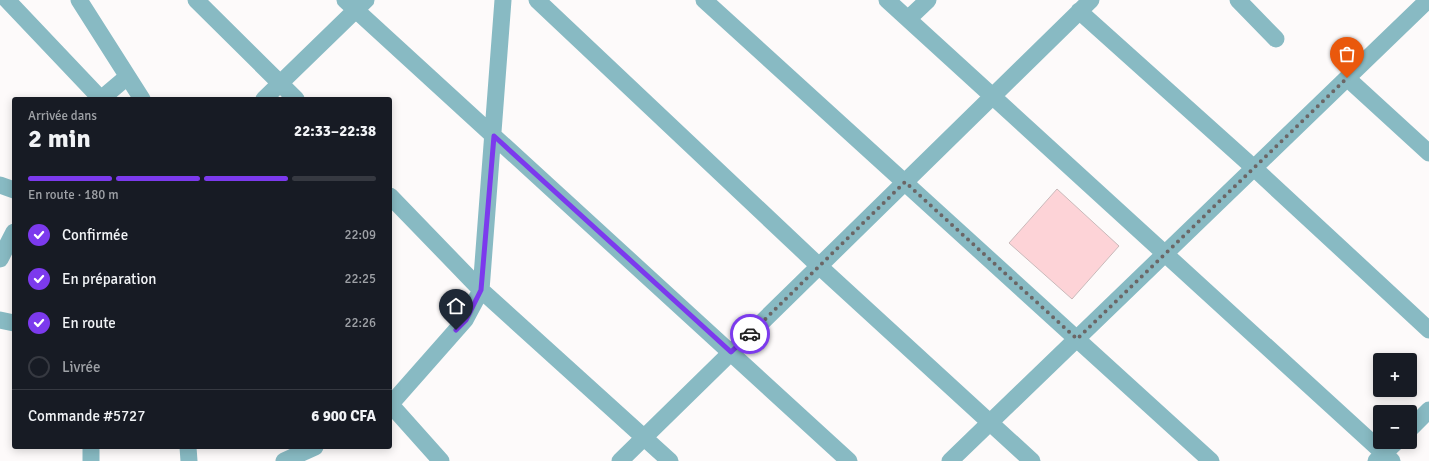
<!DOCTYPE html>
<html lang="fr">
<meta charset="utf-8">
<style>
:root{--surface:#171b24;--page:#242831;--text:#f1f3f6;--muted:#9ea1a6;--line:#363941;--accent:#7c3aed}
body{margin:0;font-family:Signika,sans-serif;background:var(--page);color:var(--text);height:100vh;display:flex;flex-direction:column;font-size:15px;white-space:nowrap}
*{box-sizing:border-box;margin:0}
p{font-size:13px;color:var(--muted)}
.icon{flex:none;width:22px;height:22px;fill:none;stroke:currentColor;stroke-width:2;stroke-linecap:round;stroke-linejoin:round}
.map{position:relative;flex:1;overflow:hidden}
.drawer{position:absolute;left:12px;top:97px;width:380px;height:352px;display:flex;flex-direction:column;background:var(--surface);border-radius:4px;box-shadow:0 2px 10px #0003}
.drawer>*{flex:none}
.buttons{position:absolute;left:1373px;top:353px;display:grid;gap:8px}
.buttons a{display:grid;place-items:center;width:44px;height:44px;border-radius:4px;background:var(--surface);box-shadow:0 2px 10px #0003;font-size:20px}
.pin{position:absolute;display:grid;place-items:center;width:34px;height:34px;color:#fff;margin:-41px -17px;border-radius:50% 50% 50% 0;rotate:-45deg;box-shadow:0 0 4px #0007}
.pin .icon{rotate:45deg}
.courier{position:absolute;display:grid;place-items:center;width:40px;height:40px;margin:-20px;border:3px solid #7c3aed;border-radius:50%;background:#fff;color:#222;box-shadow:0 1px 5px #0007}
.headline em{font-style:normal;font-weight:800}
.headline div{display:flex;flex-direction:column-reverse}
.headline{display:flex;align-items:center;justify-content:space-between;height:68px;padding:0 16px}
h1{font-size:26px;font-weight:800;line-height:30px}
.bar{display:grid;grid-template-columns:repeat(4,1fr);gap:6px 4px;align-content:center;height:48px;padding:0 16px}
.bar i{height:5px;border-radius:3px;background:var(--line)}
.bar .selected{background:var(--accent)}
.bar p{grid-column:span 4}
.line{display:flex;align-items:center;gap:10px;padding:0 16px;border-top:1px solid var(--line)}
.line div{flex:1}
ol{padding:0 16px;list-style:none}
li{display:flex;align-items:center;gap:12px;height:44px}
li p{margin-inline-start:auto}
li .icon{padding:4px;border-radius:50%;background:var(--accent);color:#fff;stroke-width:4}
li:last-child{color:var(--muted)}
li i{width:22px;height:22px;border:2px solid var(--line);border-radius:50%}
.map>svg:first-child{display:block}
</style>
<div class="map">
<svg width="1429" height="461" viewBox="0 0 1429 461">
<rect width="100%" height="100%" fill="#fdfafa"/>
<path fill="#fdd3d7" stroke="#c9b9ba" d="M1057 189 1119 246 1072 299 1009 243Z"/>
<g fill="none" stroke-linecap="round" stroke-linejoin="round">
<path stroke="#88bac3" stroke-width="17" d="M7 0 101 99
M79 0 142 99
M196 0 296 99
M345 0 849 461
M537 0 819 266 1032 461
M704 0 1211 461
M887 0 1392 461
M1238 0 1276 39
M1079 11 1254 168 1429 330
M908 19 928 0
M1347 78 1429 153
M101 99 127 77
M264 99 366 0
M0 185 14 190
M390 196 481 290 670 461
M0 259 14 232
M0 320 14 323
M390 405 465 320 481 290 503 0
M391 405 441 461
M1410 429 1429 410
M91 447V461
M188 447 189 461
M284 461 315 447
M620 461 1091 0
M950 461 1428 0
M1376 461 1396 442"/>
</g>
<g fill="none" stroke-linecap="round" stroke-linejoin="round">
<path stroke="#6b6666" stroke-width="4" stroke-dasharray="0 7.2" d="M750 334 905 182 1077 339 1347 78"/>
<path stroke="#7c3aed" stroke-width="5" d="M456 330 466 320 481 290 494 136 731 352 750 334"/>
</g>
</svg>
<div class="buttons">
<a>+</a>
<a>−</a>
</div>
<div class="pin" style="left:1347px;top:78px;background:#ea580c"><svg class="icon" aria-label="bag" viewBox="0 0 24 24"><path d="M5 8h14l-1 12H6zM9 8a3 3 0 0 1 6 0"/></svg></div>
<div class="pin" style="left:456px;top:330px;background:#1f2937"><svg class="icon" aria-label="home" viewBox="0 0 24 24"><path d="M3 11l9-7 9 7M6 9v11h12V9"/></svg></div>
<div class="courier" style="left:750px;top:334px"><svg class="icon" aria-label="car" viewBox="0 0 24 24"><path d="M5 17H2v-5l4-1 3-4h7l3 4 3 1v5h-3M9 17h6M6 11h13"/><circle cx="7" cy="17" r="2"/><circle cx="17" cy="17" r="2"/></svg></div>
<section class="drawer">
<div class="headline"><div><h1>2 min</h1><p>Arrivée dans</p></div><em>22:33–22:38</em></div>
<div class="bar"><i class="selected"></i><i class="selected"></i><i class="selected"></i><i></i><p>En route · 180 m</p></div>
<ol>
<li><svg class="icon" aria-label="check" viewBox="0 0 24 24"><path d="M5 12l5 5 9-10"/></svg>Confirmée<p>22:09</p></li>
<li><svg class="icon" aria-label="check" viewBox="0 0 24 24"><path d="M5 12l5 5 9-10"/></svg>En préparation<p>22:25</p></li>
<li><svg class="icon" aria-label="check" viewBox="0 0 24 24"><path d="M5 12l5 5 9-10"/></svg>En route<p>22:26</p></li>
<li><i></i>Livrée</li>
</ol>
<div class="line" style="height:52px"><div>Commande #5727</div><b>6 900 CFA</b></div>
</section>
</div>
